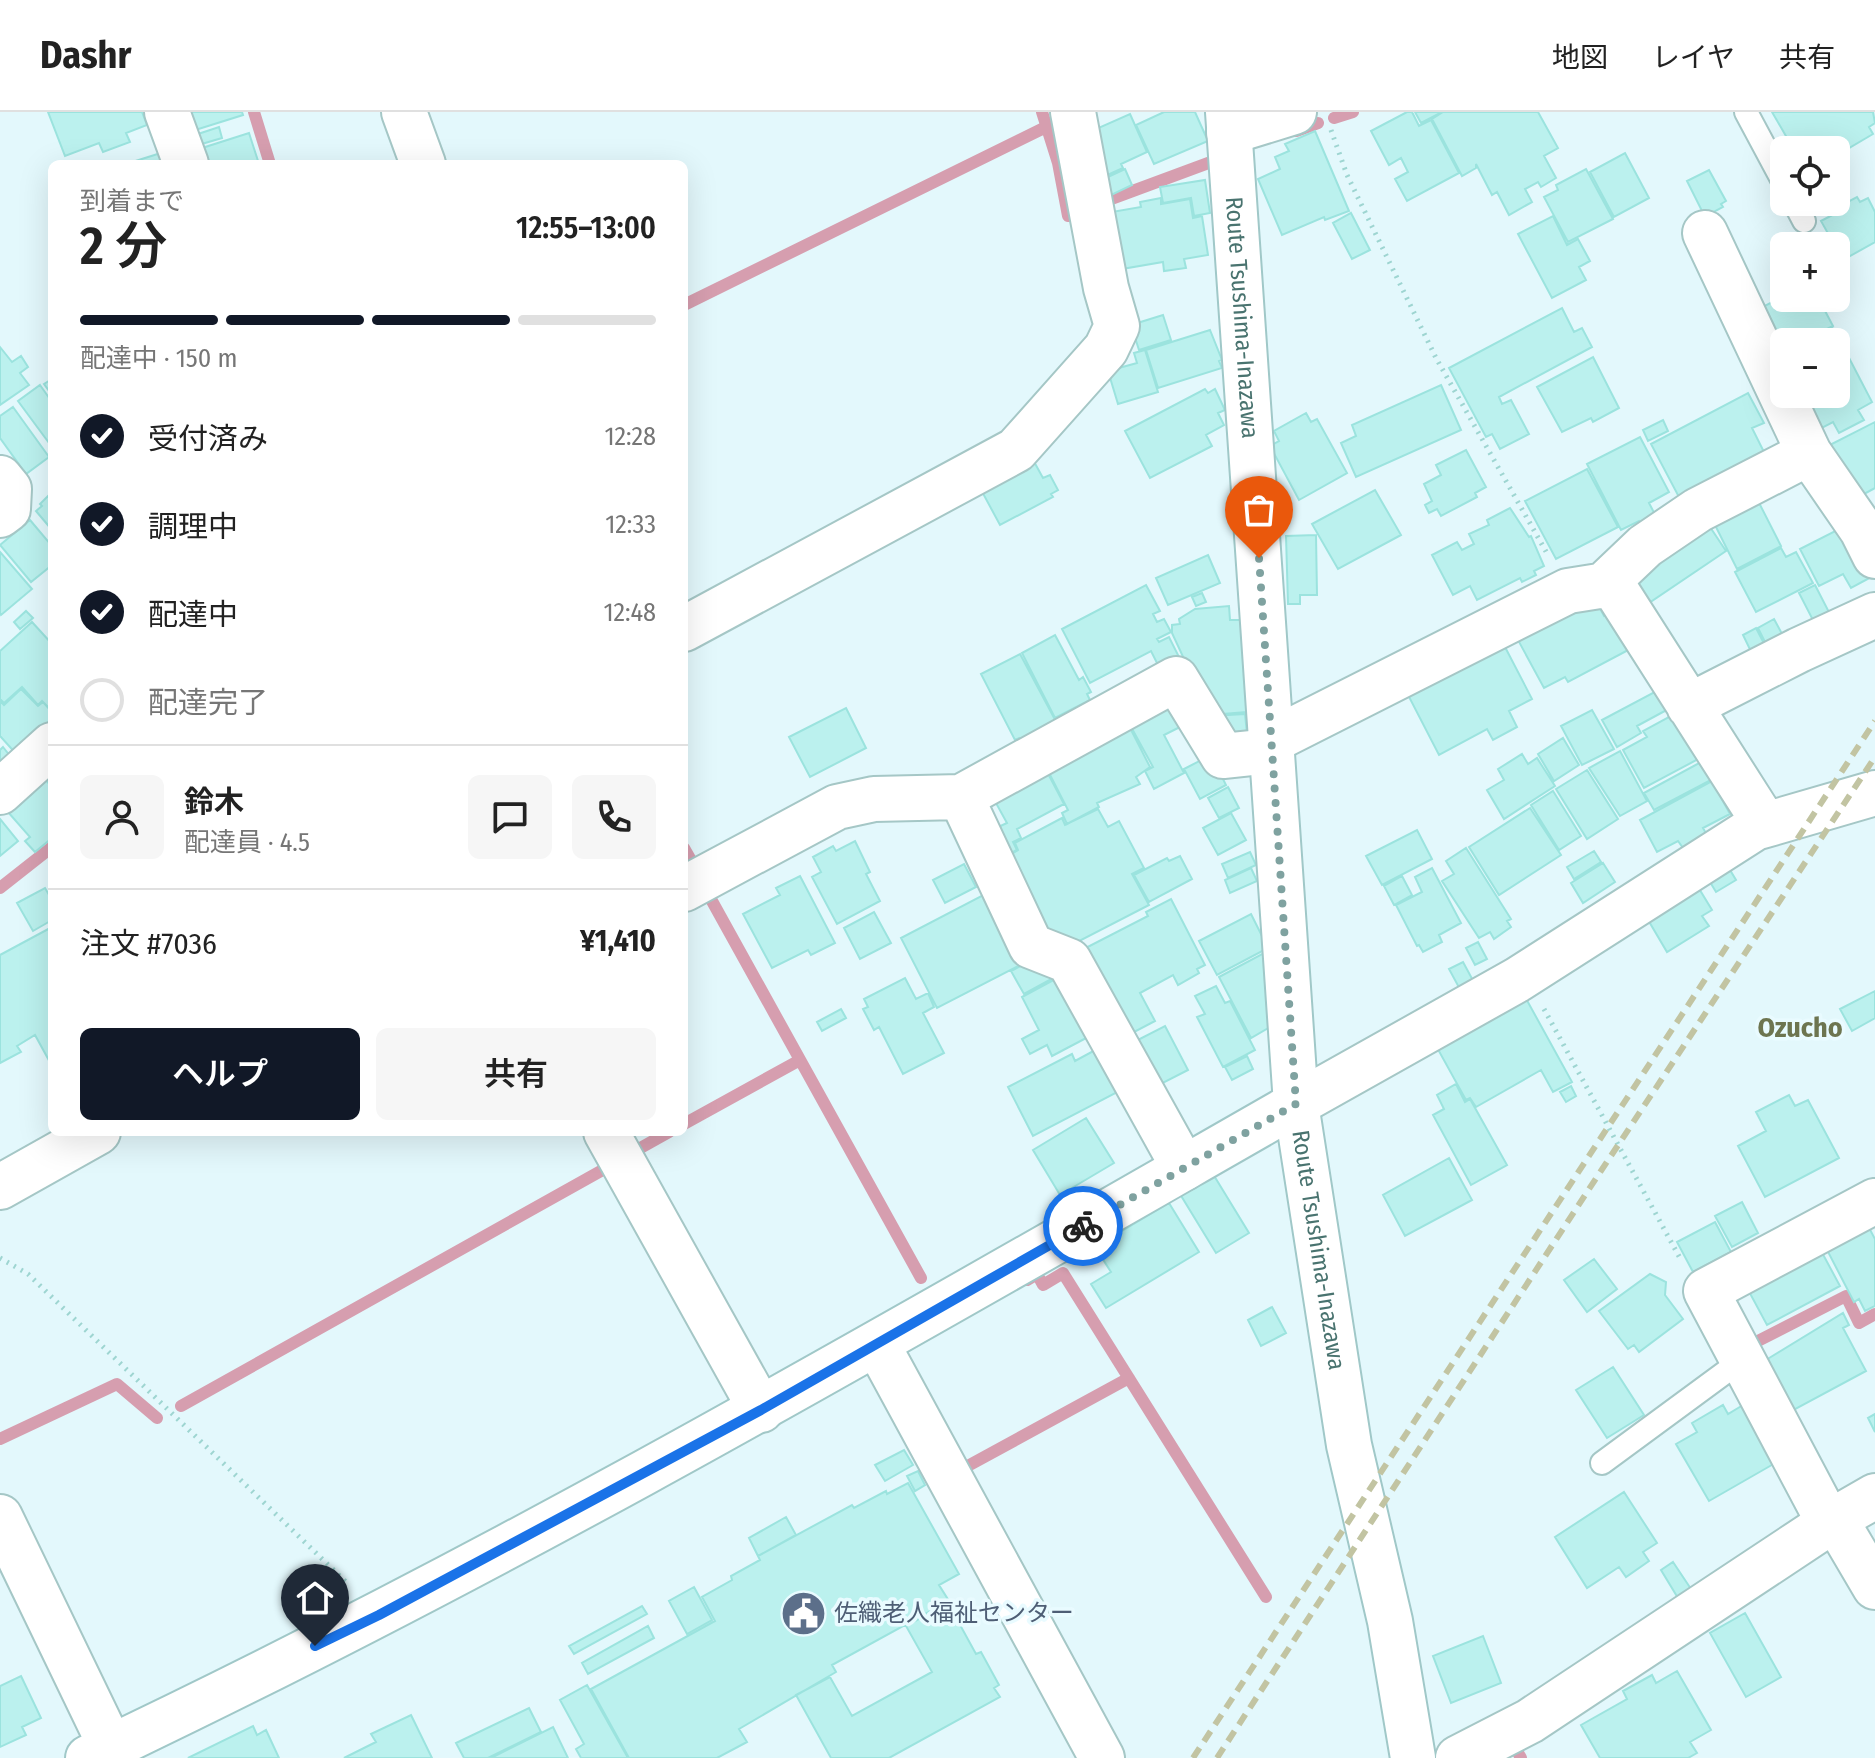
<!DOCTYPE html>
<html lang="ja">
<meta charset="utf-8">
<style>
:root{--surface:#fff;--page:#f6f6f6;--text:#222;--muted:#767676;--line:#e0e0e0;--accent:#111827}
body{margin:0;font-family:"Fira Sans Condensed","Noto Sans JP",sans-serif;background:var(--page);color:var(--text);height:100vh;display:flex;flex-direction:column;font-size:30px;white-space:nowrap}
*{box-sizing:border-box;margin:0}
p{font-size:26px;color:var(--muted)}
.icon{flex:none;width:44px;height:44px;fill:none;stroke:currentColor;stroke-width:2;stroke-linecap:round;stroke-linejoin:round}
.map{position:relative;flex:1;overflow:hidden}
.drawer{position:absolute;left:48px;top:48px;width:640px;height:976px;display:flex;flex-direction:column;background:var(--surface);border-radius:12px;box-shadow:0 8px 32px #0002}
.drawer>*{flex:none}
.tools{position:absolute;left:1770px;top:24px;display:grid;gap:16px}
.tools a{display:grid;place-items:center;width:80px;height:80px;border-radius:12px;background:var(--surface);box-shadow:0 8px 32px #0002;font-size:40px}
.pin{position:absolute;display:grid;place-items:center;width:68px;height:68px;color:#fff;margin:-82px -34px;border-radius:50% 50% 50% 0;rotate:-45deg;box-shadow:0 0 8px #0007}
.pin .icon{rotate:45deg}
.courier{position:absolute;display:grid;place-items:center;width:80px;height:80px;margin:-40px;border:6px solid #1a73e8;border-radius:50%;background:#fff;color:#222;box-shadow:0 2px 10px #0007}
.headline em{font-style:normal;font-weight:600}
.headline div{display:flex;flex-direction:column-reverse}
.headline{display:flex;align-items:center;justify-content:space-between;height:136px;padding:0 32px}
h1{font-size:52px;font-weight:600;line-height:60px}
.bar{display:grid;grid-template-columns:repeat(4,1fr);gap:12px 8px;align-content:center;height:96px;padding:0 32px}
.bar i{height:10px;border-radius:6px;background:var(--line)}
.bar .active{background:var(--accent)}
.bar p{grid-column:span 4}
.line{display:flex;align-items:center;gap:20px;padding:0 32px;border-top:2px solid var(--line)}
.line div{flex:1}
.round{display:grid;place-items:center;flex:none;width:84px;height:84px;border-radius:12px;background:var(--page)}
ol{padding:0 32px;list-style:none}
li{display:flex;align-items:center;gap:24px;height:88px}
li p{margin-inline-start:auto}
li .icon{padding:8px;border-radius:50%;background:var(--accent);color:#fff;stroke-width:4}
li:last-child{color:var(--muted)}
li i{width:44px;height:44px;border:4px solid var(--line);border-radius:50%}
.action{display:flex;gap:16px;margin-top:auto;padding:16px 32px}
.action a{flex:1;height:92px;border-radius:12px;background:var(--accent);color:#fff;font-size:32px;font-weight:600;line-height:92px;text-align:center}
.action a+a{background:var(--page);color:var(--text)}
header{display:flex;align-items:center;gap:48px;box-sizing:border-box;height:112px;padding:0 40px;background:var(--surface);border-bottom:2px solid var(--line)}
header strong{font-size:38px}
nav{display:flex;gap:44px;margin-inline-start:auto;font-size:28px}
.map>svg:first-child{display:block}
</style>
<header>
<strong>Dashr</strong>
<nav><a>地図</a><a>レイヤ</a><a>共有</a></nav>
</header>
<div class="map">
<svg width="1875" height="1646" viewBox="0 0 1875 1646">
<rect width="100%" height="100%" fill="#e3f8fc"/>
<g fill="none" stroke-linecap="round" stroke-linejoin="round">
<path stroke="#d69eaf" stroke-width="12" d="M254 0 270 52
M1042 0 1058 51 1068 104
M1334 6 1353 0
M1296 19 1318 11
M1103 90 1211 50
M684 193 1046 15
M684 736 696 757
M0 776 52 735
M707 780 921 1166
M684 1012 800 948
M635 1039 669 1020
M1027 1168 1037 1162 1043 1173 1063 1161 1266 1485
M1752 1232 1846 1184 1859 1211 1875 1202
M181 1294 608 1055
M0 1327 117 1272 157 1306
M964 1356 1129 1266
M1516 1637 1521 1646"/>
</g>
<path fill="#bbf1ee" stroke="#9be3de" stroke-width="2" d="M48 0H142L147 13 126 21 130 30 103 40 99 31 65 44Z
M183 0H242L243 3 189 20Z
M1164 0H1195L1208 29 1154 52 1136 13Z
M1407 0H1412L1419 14 1431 8 1459 61 1407 89 1395 67 1408 60 1401 46 1389 53 1371 19Z
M1415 0H1442L1421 11Z
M1443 0H1538L1558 36 1544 44 1556 66 1541 75 1538 70 1525 77 1532 90 1509 103 1497 80 1492 83 1476 52V56L1462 64 1432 7Z
M1772 0H1873L1875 11 1869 15 1873 22 1849 36 1845 28 1828 38H1794Z
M1130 2 1147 40 1121 52 1123 56 1103 65 1096 17Z
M219 15 222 26 195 34 192 24Z
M1315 19 1349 99 1325 108 1324 105 1282 123 1258 67 1280 57 1275 45 1289 39 1285 32Z
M249 21 259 52H204L199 37Z
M167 39 171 52H126Z
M1625 41 1649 86 1614 105 1590 60Z
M1125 57 1132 73 1103 87 1095 71Z
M1586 57 1613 107 1568 130 1544 85 1558 78 1556 73Z
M1709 58 1726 89 1721 92 1723 95 1710 102 1708 99 1703 101 1687 69Z
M1205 68 1210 101 1194 104 1191 86 1163 91 1160 75Z
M1857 85 1860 90 1868 86 1875 100V130L1843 148 1821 109 1840 99 1838 95Z
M1161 86V92L1190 87 1193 106 1202 104 1208 143 1184 147 1186 156 1164 159 1163 150 1116 158 1106 101 1141 95 1140 90Z
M1351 101 1370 138 1352 147 1333 111Z
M1553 104 1567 133 1578 127 1590 149 1579 155 1586 168 1552 186 1518 122Z
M1784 184 1825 186 1828 192 1823 195 1833 214 1807 227 1804 222 1768 240 1749 202Z
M1562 196 1574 220 1582 216 1592 235 1499 285 1502 292 1511 288 1529 322 1500 337 1492 322 1486 325 1449 256Z
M1163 203 1171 228 1139 238 1131 213Z
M1832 215 1845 241 1836 245V230H1792L1803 224 1806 229Z
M1210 218 1222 248 1219 249 1222 256 1158 276 1146 238Z
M0 235 12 250 21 244 28 255 20 261 29 273 0 293Z
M1145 238 1158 280 1118 292 1108 259 1137 251 1134 241Z
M1847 242 1872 290 1858 298 1864 308 1839 321 1833 310 1812 321 1792 282H1836V248Z
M1593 245 1619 296 1593 310 1591 306 1562 320 1537 275Z
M52 267V283L44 272Z
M40 273 52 290V335L18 289Z
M1441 273 1461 318 1356 365 1341 331 1356 324 1352 313Z
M1205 277 1208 281 1215 277 1225 298 1218 301 1224 313 1206 323 1212 334 1150 366 1125 319Z
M1748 281 1764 311 1752 316 1765 342 1680 387 1651 332Z
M13 295 49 345 26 362 0 326V304Z
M1306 301 1311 310 1317 307 1347 361 1299 388 1270 334 1279 329 1274 319Z
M1663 308 1668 319 1648 329 1643 318Z
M1875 310V376L1855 387 1822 337Z
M1640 325 1669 380 1649 391 1661 414 1646 422 1639 409 1621 418 1587 352Z
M1466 338 1486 375 1475 381 1477 385 1441 404 1437 397 1429 401 1425 393 1432 389 1424 372 1441 363 1436 353Z
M1032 346 1043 366 1050 363 1058 378 1051 382 1053 385 1000 413 979 374Z
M1587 357 1618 415 1556 447 1525 389Z
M1375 378 1401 423 1338 457 1312 412Z
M1753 379 1781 434 1737 457 1712 407Z
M48 384 52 389V418L36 399 42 394 40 392Z
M1510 396 1529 425 1531 424 1544 454 1534 459 1536 463 1522 470 1520 466 1477 488 1470 474 1453 483 1432 443 1457 430 1462 438 1474 432 1469 422 1489 413 1487 408Z
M30 408 52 434V453L31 470 0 433Z
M1708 412 1726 439 1640 497 1622 470Z
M1849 412 1875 463 1851 476 1843 462 1819 474 1800 437Z
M1316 423 1317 483H1300V492H1288L1286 424Z
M1781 436 1786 445 1796 440 1813 471 1756 500 1735 460Z
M0 440 32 477 1 503 0 501Z
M1208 443 1220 471 1168 493 1156 466Z
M1146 473 1160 499 1153 502 1157 510 1164 507 1171 520 1157 527 1159 530 1169 525 1182 551 1162 561 1151 539 1090 571 1062 517Z
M1815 473 1832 506 1816 514 1799 481Z
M1202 481 1206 490 1196 494 1192 485Z
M1595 487 1604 504 1612 500 1632 536 1568 570 1565 565 1544 576 1518 528Z
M1229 494 1230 508H1241L1247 600 1210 603 1172 521V513L1180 512 1179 507 1195 497Z
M26 499 33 506 20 517 14 510Z
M1774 507 1789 535 1772 544 1758 516Z
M32 510 52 532V599L42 589 38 593 22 575 4 591 0 587V539Z
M1756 516 1771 545 1757 552 1743 523Z
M1055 523 1079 568 1083 565 1091 580 1087 582 1090 588 1055 606 1022 541Z
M1505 535 1532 587 1509 599 1517 615 1493 628 1487 617 1439 643 1406 579Z
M1020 542 1060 617 1024 636 1019 626 1015 628 981 562Z
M1664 575 1674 594 1637 614 1641 621 1617 635 1602 608Z
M21 577 38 594 43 590 52 600V615L19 645 0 624V589L4 593Z
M1173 582 1188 611 1164 623 1184 661 1154 677 1145 659 1153 655 1130 613Z
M846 596 866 636 810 665 789 625Z
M1592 598 1614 637 1582 653 1561 614Z
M1678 600 1702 645 1644 676 1623 638 1647 625 1643 619Z
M1245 602 1247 622 1223 624 1211 604Z
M1127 610 1150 655 1136 665 1140 672 1097 691 1099 695 1067 712 1062 701 1068 698 1045 653Z
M1563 626 1579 653 1554 669 1538 642Z
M3 635 14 649 0 661V638Z
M1620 639 1647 689 1620 704 1589 656Z
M1522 642 1528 652 1537 646 1555 674 1504 707 1487 678 1504 668 1498 657Z
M1211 643 1226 673 1200 687 1184 657Z
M1701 650 1711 668 1654 698 1644 681Z
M1044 654 1064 692 1017 717 1021 726 1013 730 1017 738 1009 742 996 716 1007 711 991 682Z
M1587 658 1618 707 1587 727 1556 677Z
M38 659 52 675V726L35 740 25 729 30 725 1 692Z
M1712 669 1730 702 1703 716 1707 723 1683 736 1678 729 1657 740 1640 708Z
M1228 675 1239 696 1219 706 1208 686Z
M1553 679 1581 724 1559 738 1531 693Z
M1530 696 1561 743 1499 783 1469 735Z
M1098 697 1108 715 1119 709 1144 756 1132 762 1149 793 1060 839 1047 815 1038 820 1010 743 1018 738 1015 731 1062 706 1065 713Z
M1231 701 1246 728 1218 743 1203 716Z
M0 707 18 729 0 744Z
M1417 718 1432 747 1382 773 1366 744Z
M855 729 870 760 866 762 880 789 837 812 812 765 821 760 813 745 833 734 836 739Z
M1466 736 1511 807 1507 809 1511 815 1494 827 1490 820 1479 826 1442 769 1454 762 1446 749Z
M1594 739 1601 750 1574 767 1567 755Z
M1250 740 1256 753 1228 766 1222 752Z
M1180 744 1192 767 1149 790 1134 763 1167 746 1169 749Z
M1724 748 1736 768 1716 780 1704 760Z
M1603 751 1615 770 1583 791 1571 771Z
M964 752 976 775 945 791 933 768Z
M1251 756 1257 769 1230 781 1225 768Z
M1432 756 1461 811 1439 823 1442 830 1423 840 1419 833 1417 834 1396 793 1422 780 1415 765Z
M800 764 835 831 811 843 808 838 772 856 743 802 780 783 776 776Z
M1402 764 1412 783 1394 793 1384 774Z
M1695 770 1712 798 1702 804 1709 814 1667 840 1644 801Z
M45 776 52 788V808L33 819 17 791Z
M991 779 1028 849 937 896 901 826Z
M1171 787 1205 853 1197 857 1199 861 1178 873 1173 863 1140 881 1155 909 1119 928 1074 842 1148 804 1146 800Z
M874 800 891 831 860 847 844 816Z
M1251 802 1268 836 1217 863 1199 829Z
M52 815V918L49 916 52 921V954L35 923 17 934 21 940 0 951V843Z
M1478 830 1487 847 1475 853 1466 836Z
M1264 841 1270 915 1251 926 1219 865Z
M1032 848 1057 864 1024 882 1011 859Z
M1463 850 1476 874 1462 881 1449 857Z
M1059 865 1090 924 1052 944 1047 933 1030 942 1022 927 1039 918 1022 885Z
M905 866 916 887 928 881 934 895 923 901 944 941 903 962 879 915 874 918 863 897 868 895 864 887Z
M1216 874 1225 891 1230 889 1255 938 1223 955 1197 905 1205 902 1195 884Z
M1875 879V906L1852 919 1840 897Z
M1524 883 1572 970 1553 980 1541 958 1476 995 1470 986 1466 988 1435 932Z
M841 897 846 906 822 919 817 910Z
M1165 914 1188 958 1151 977 1128 933Z
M1097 937 1129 974 1033 1024 1008 975 1072 942 1075 949Z
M1247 944 1253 957 1232 968 1225 955Z
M1456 972 1465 990 1470 987 1507 1053 1471 1073 1433 1003 1444 997 1437 983Z
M1571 974 1576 984 1566 990 1560 980Z
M1789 983 1795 994 1808 988 1839 1046 1765 1085 1738 1034 1766 1019 1756 1000Z
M1086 1006 1114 1051 1060 1083 1033 1038Z
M1449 1046 1472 1088 1405 1124 1383 1083Z
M1213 1062 1249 1121 1216 1141 1180 1082Z
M1742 1090 1758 1121 1732 1135 1715 1104Z
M1169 1091 1199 1140 1106 1196 1091 1172 1111 1160 1095 1135Z
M1715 1110 1731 1140 1693 1160 1677 1130Z
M1867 1112 1875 1127V1194L1865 1199 1859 1187 1854 1190 1825 1134Z
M1819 1135 1840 1174 1767 1213 1746 1174Z
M1594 1147 1617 1177 1587 1200 1564 1168Z
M1650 1162 1666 1170 1665 1183 1683 1207 1639 1240 1634 1233 1628 1237 1599 1199Z
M1272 1195 1286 1221 1261 1234 1248 1208Z
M1843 1201 1849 1213 1843 1216 1866 1259 1788 1301 1761 1251Z
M1613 1255 1644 1303 1607 1326 1576 1278Z
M1723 1293 1728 1302 1743 1293 1777 1350 1709 1389 1676 1332 1697 1320 1692 1311Z
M1875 1302V1320L1868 1306Z
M904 1338 913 1353 885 1369 875 1353Z
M918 1359 925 1373 915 1379 907 1364Z
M908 1371 959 1462 939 1473 949 1489 832 1553 836 1560 739 1617 747 1630 717 1646H629L591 1577 715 1509 702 1485 732 1468 731 1464 760 1448 758 1444 852 1393 854 1396 886 1379 887 1382Z
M1624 1380 1657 1431 1643 1440 1649 1449 1626 1465 1619 1455 1587 1476 1555 1425Z
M786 1405 796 1423 758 1444 749 1426Z
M1673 1450 1691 1477 1678 1486 1661 1458Z
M694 1475 712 1508 687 1522 669 1489Z
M948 1491 976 1542 981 1540 999 1573 994 1576 1000 1585 889 1646H831L796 1583 830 1565 852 1604 932 1560 906 1514Z
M642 1494 647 1502 574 1542 569 1534Z
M1745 1501 1781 1565 1746 1585 1710 1521Z
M648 1514 654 1526 588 1562 582 1551Z
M1483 1524 1501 1571 1451 1591 1433 1544Z
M1677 1559 1711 1618 1690 1630 1697 1641 1688 1646H1600L1581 1613 1627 1587 1623 1579 1652 1563 1656 1571Z
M21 1564 41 1606 22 1615 26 1623 0 1635V1574Z
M587 1573 628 1646H581L576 1637 584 1632 560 1588Z
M529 1596 541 1620 488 1646H464L456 1631Z
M411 1603 432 1646H344L376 1630 371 1622Z
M253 1614 257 1623 266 1618 279 1646H188Z
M553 1615 568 1646H491Z"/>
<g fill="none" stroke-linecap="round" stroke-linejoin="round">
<defs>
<path id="lane" d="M1746 0 1784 71
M1794 90 1804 109
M1602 1351 1742 1248"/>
<path id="street" d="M167 0 186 52
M404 0 423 52
M1229 20 1294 0
M1705 121 1809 341 1862 418 1875 444
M0 366 9 377 8 397 0 403
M1604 473 1645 434 1698 398 1809 341
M684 517 1016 338 1106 237 1117 214 1106 176 1073 0
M1689 594 1799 538 1875 503
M1271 629 1568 479 1612 472 1765 712
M0 680 52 633
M961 685 1176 567 1223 644 1272 639
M684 777 837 695 874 687 961 685 1031 834 1069 849 1184 1056
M1296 992 1517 868 1755 716 1875 681
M606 1020 761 1298
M0 1075 98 1020
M877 1232 1102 1646
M0 1405 111 1635
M1835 1407 1875 1475
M1829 1411 1706 1179 1875 1089
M1458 1646 1530 1609 1835 1407 1875 1384"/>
<g id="secondary">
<path id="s1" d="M1228 0 1296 992 1349 1333 1390 1509 1413 1646"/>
<path d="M88 1646C503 1450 899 1219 1296 992"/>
</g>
</defs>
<use href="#lane" stroke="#a5c7c6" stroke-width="26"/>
<use href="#street" stroke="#a5c7c6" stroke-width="48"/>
<use href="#secondary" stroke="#a0c8c8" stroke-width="48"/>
<path stroke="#9ed5d1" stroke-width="5" stroke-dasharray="2 6" stroke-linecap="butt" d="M1331 18 1347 63 1436 246 1548 443
M1544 897 1681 1148
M0 1146 28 1162 349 1473"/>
<use href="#lane" stroke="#fff" stroke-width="22"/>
<use href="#street" stroke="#fff" stroke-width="44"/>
<use href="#secondary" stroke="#fff" stroke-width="44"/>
<path stroke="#c2c4a2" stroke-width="6" stroke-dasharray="12 8" stroke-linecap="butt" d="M1193 1646 1875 609
M1217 1646 1589 1077 1875 645"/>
</g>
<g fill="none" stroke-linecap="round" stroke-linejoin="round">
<path stroke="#7fa2a0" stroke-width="8" stroke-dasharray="0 14.4" d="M1083 1114 1296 992 1259 446"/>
<path stroke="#1a73e8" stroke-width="10" d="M315 1534 379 1503 761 1298 1083 1114"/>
</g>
<defs>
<symbol id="civic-disc" viewBox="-11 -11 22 22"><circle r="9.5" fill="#5c6f8a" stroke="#e9fbff"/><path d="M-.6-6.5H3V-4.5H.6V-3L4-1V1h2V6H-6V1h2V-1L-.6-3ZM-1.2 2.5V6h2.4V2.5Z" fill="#fff"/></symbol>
</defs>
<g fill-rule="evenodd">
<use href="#civic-disc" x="778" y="1476" width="51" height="51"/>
</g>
<g text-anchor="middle" stroke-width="7" stroke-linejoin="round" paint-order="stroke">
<g font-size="24" fill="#49736f" stroke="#e9fbff">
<text dy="8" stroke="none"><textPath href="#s1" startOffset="206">Route Tsushima-Inazawa</textPath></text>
<text dy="8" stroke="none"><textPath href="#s1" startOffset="1142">Route Tsushima-Inazawa</textPath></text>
</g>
<g font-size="24" fill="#4e5e75" stroke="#e9fbff" text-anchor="start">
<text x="834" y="1509">佐織老人福祉センター</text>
</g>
<g font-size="28" font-weight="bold" fill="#6d7550" stroke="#e9fbff">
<text x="1800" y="925">Ozucho</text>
</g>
</g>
</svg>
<div class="tools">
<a><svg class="icon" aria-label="locate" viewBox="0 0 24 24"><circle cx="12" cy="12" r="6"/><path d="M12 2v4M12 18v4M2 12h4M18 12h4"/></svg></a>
<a>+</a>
<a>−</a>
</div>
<div class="pin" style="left:1259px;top:446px;background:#ea580c"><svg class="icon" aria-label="bag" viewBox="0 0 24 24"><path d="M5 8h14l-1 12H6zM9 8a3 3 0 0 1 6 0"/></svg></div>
<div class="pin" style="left:315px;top:1534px;background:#1f2937"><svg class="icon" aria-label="home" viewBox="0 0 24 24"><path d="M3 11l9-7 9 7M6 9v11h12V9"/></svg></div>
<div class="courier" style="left:1083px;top:1114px"><svg class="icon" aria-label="bike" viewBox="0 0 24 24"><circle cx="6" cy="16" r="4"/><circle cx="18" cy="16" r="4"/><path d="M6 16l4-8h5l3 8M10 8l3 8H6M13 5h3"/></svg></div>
<section class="drawer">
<div class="headline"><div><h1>2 分</h1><p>到着まで</p></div><em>12:55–13:00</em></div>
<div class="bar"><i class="active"></i><i class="active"></i><i class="active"></i><i></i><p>配達中 · 150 m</p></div>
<ol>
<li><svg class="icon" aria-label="check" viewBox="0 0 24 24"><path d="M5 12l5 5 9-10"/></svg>受付済み<p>12:28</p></li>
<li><svg class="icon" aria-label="check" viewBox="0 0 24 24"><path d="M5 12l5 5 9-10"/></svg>調理中<p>12:33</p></li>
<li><svg class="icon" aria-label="check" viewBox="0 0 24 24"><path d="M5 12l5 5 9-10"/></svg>配達中<p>12:48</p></li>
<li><i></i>配達完了</li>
</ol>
<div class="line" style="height:144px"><a class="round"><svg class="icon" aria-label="person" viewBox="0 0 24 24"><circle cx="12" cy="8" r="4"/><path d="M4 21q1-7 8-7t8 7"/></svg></a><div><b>鈴木</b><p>配達員 · 4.5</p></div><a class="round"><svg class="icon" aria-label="chat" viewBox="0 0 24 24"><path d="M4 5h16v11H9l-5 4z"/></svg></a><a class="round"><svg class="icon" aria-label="phone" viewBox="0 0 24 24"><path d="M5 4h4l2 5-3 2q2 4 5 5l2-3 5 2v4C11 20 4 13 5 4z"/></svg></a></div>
<div class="line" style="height:104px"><div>注文 #7036</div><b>¥1,410</b></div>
<div class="action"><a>ヘルプ</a><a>共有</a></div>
</section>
</div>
